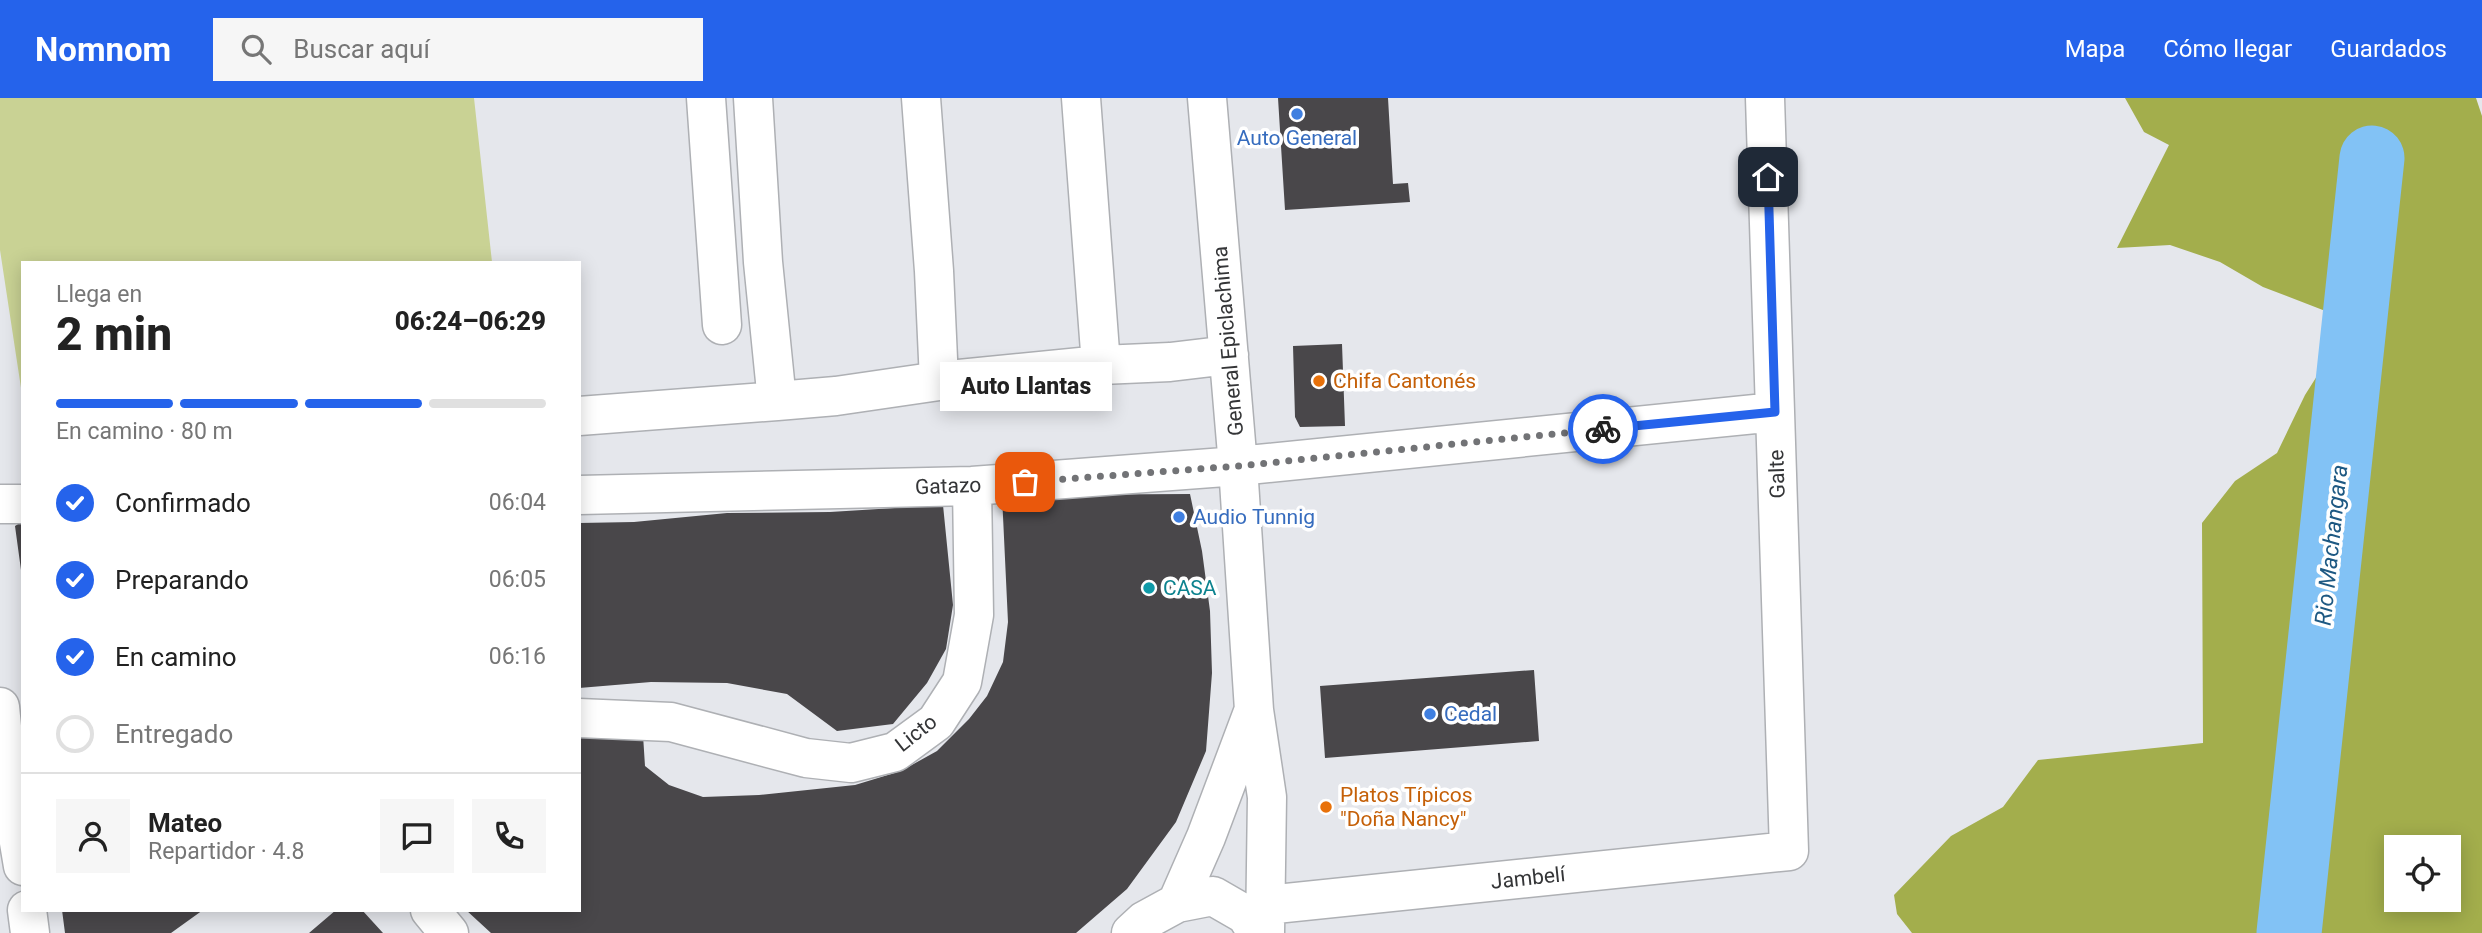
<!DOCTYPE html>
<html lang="es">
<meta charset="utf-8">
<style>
:root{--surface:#fff;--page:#f6f6f6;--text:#222;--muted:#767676;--line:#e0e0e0;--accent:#2563eb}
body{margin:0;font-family:Roboto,sans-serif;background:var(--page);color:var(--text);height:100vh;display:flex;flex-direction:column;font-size:26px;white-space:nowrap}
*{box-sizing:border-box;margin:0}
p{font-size:23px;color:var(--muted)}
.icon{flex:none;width:38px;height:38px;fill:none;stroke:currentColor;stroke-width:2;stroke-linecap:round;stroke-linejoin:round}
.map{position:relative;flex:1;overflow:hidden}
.sheet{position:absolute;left:21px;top:163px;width:560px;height:651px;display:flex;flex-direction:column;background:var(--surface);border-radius:0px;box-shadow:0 4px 18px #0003}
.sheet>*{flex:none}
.tools{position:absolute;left:2384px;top:737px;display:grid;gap:14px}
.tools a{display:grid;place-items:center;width:77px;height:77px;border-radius:0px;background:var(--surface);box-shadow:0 4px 18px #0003;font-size:35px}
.pin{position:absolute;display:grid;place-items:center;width:60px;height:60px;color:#fff;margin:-30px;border-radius:14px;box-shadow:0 4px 10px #0006}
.courier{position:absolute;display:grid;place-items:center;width:70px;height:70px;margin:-35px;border:5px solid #2563eb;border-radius:50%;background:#fff;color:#222;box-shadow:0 2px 9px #0007}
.bubble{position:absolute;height:49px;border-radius:0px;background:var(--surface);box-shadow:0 4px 18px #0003;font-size:23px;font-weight:800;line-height:49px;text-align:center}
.overview em{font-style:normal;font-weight:800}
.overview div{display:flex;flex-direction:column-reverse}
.overview{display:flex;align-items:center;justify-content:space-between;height:119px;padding:0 35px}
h1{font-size:46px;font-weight:800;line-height:52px}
.bar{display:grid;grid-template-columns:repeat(4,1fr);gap:10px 7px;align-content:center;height:84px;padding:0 35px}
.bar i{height:9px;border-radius:5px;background:var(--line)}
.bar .active{background:var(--accent)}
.bar p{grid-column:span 4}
.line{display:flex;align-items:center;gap:18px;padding:0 35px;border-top:2px solid var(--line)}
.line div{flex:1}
.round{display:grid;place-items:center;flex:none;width:74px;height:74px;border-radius:0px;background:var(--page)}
ol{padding:0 35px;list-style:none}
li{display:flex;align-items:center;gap:21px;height:77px}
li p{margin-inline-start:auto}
li .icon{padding:7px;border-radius:50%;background:var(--accent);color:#fff;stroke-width:4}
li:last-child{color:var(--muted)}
li i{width:38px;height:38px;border:4px solid var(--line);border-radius:50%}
header{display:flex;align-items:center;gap:42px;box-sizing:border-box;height:98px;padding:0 35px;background:var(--accent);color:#fff}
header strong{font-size:33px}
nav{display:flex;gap:38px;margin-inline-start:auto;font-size:24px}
.search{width:490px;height:63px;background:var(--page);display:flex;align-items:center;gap:18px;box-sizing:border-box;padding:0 24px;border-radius:0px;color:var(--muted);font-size:26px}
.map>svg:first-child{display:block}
</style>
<header>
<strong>Nomnom</strong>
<div class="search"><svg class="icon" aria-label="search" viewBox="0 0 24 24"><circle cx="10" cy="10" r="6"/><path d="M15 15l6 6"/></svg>Buscar aquí</div>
<nav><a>Mapa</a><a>Cómo llegar</a><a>Guardados</a></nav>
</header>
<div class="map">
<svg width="2482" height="835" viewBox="0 0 2482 835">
<rect width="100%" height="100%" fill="#e5e7ec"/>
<path fill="#c9d294" d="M0 0H474L492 164H23V303L0 152Z"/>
<path fill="#a3ae4c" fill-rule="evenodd" d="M2125 0H2476L2482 18V835H1912L1897 816 1894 797 1951 738 2003 709 2038 662 2203 645 2202 425 2235 383 2277 355 2305 297 2336 248 2328 214 2263 189 2220 164 2170 147 2117 150 2169 47 2144 34ZM2396 749H2448V802H2396Z"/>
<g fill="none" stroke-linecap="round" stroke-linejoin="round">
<path stroke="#82c2f5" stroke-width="65" d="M2289 835 2372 60"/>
</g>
<path fill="#49474a" d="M1278 0H1388L1393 86 1408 85 1410 104 1285 112Z
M1342 246 1345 328 1300 329 1295 319 1293 248Z
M1190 396 1202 453 1210 513 1212 575 1206 653 1176 724 1127 791 1076 835H491L466 812H579V634L643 637 645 668 669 687 703 699 759 697 855 687 901 673 937 653 969 621 987 598 1003 564 1008 524 1002 397Z
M943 407 953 507 946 551 927 585 893 626 837 633 787 596 727 585 651 584 579 590V425L634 424 727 415 830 414Z
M23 423V472H21L15 428Z
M1534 572 1539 643 1325 660 1320 588Z
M62 812H203L171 835H65Z
M336 812H362L383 835H309Z"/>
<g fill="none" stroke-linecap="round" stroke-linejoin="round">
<defs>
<path id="minor" d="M706 0 722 227
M1081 0 1101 267 1170 264 1229 257
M1207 0 1238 368 1254 612 1267 699 1265 835
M939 283 1101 267
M777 303 836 298 939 283 934 173 921 0
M579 318 777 303 763 164 753 0
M579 397 972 388 1238 368 1775 314
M0 406H23
M0 609 6 668 23 768
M579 620 671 624 806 660 851 665 895 654 936 624 962 584 974 517 972 388
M1177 805 1206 739 1253 614
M1267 807 1789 753 1765 0
M27 812 30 835
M430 812 449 835
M1131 835 1144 823 1177 805 1213 798 1246 817 1257 835"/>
</defs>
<use href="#minor" stroke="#aeb0b4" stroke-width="41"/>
<use href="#minor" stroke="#fff" stroke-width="38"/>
</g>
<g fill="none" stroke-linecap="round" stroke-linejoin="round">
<path stroke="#727376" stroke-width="7" stroke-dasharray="0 12.6" d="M1025 384 1238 368 1603 331"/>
<path stroke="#2563eb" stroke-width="9" d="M1603 331 1775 314 1768 79"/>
</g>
<g fill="#3f7fe0" stroke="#fff" stroke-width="2.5">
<circle cx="1297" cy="16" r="7"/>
<circle cx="1179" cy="419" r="7"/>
<circle cx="1430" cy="616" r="7"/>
</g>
<g fill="#e8710a" stroke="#fff" stroke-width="2.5">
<circle cx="1319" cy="283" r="7"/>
<circle cx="1326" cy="709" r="7"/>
</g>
<circle fill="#0f9aa8" stroke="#fff" stroke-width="2.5" cx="1149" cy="490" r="7"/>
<g text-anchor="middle" stroke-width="7" stroke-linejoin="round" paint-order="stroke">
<g font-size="21" fill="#366cbe" stroke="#fff" text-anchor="start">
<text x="1297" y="47" text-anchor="middle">Auto General</text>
<text x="1193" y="426">Audio Tunnig</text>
<text x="1444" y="623">Cedal</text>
</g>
<g font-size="21" fill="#343537" stroke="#fff">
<text transform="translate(1228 243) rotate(-95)" y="7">General Epiclachima</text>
<text transform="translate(1777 376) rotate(-92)" y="7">Galte</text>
<text transform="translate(948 388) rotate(-2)" y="7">Gatazo</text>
<text transform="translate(916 635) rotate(-38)" y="7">Licto</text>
<text transform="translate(1528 780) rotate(-6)" y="7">Jambelí</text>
</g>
<g font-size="21" fill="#c56008" stroke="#fff" text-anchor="start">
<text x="1333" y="290">Chifa Cantonés</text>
<text x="1340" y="704">Platos Típicos<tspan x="1340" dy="24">"Doña Nancy"</tspan></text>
</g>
<g font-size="21" fill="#0d838f" stroke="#fff" text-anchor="start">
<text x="1163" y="497">CASA</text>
</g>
<g font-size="23" font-style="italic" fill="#1e5983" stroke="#fff">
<text transform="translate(2331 447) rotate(-84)" y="8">Rio Machangara</text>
</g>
</g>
</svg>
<div class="tools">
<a><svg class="icon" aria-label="locate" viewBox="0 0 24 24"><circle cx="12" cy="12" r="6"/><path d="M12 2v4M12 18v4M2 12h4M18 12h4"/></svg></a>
</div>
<div class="pin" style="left:1025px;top:384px;background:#ea580c"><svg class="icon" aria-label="bag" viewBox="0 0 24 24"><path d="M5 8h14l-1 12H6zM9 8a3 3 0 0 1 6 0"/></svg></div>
<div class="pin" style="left:1768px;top:79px;background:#1f2937"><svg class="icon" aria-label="home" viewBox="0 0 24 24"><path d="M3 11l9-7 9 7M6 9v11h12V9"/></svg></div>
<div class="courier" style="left:1603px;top:331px"><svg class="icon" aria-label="bike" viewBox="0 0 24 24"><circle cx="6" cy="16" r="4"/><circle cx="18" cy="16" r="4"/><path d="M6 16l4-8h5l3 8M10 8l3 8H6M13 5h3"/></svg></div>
<div class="bubble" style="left:940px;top:264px;width:172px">Auto Llantas</div>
<section class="sheet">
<div class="overview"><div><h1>2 min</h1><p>Llega en</p></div><em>06:24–06:29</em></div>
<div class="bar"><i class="active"></i><i class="active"></i><i class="active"></i><i></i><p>En camino · 80 m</p></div>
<ol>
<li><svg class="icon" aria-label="check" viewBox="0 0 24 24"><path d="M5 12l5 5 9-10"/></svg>Confirmado<p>06:04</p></li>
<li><svg class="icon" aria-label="check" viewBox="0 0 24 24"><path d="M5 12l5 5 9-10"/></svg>Preparando<p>06:05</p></li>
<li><svg class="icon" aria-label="check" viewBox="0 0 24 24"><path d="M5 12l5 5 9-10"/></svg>En camino<p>06:16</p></li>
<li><i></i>Entregado</li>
</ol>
<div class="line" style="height:126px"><a class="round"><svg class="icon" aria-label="person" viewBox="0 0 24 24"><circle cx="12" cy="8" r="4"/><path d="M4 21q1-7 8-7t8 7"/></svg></a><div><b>Mateo</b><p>Repartidor · 4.8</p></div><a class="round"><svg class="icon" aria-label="chat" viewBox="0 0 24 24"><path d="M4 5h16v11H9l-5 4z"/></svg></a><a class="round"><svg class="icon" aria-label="phone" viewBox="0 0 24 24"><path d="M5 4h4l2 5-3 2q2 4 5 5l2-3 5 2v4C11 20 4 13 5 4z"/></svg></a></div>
</section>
</div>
